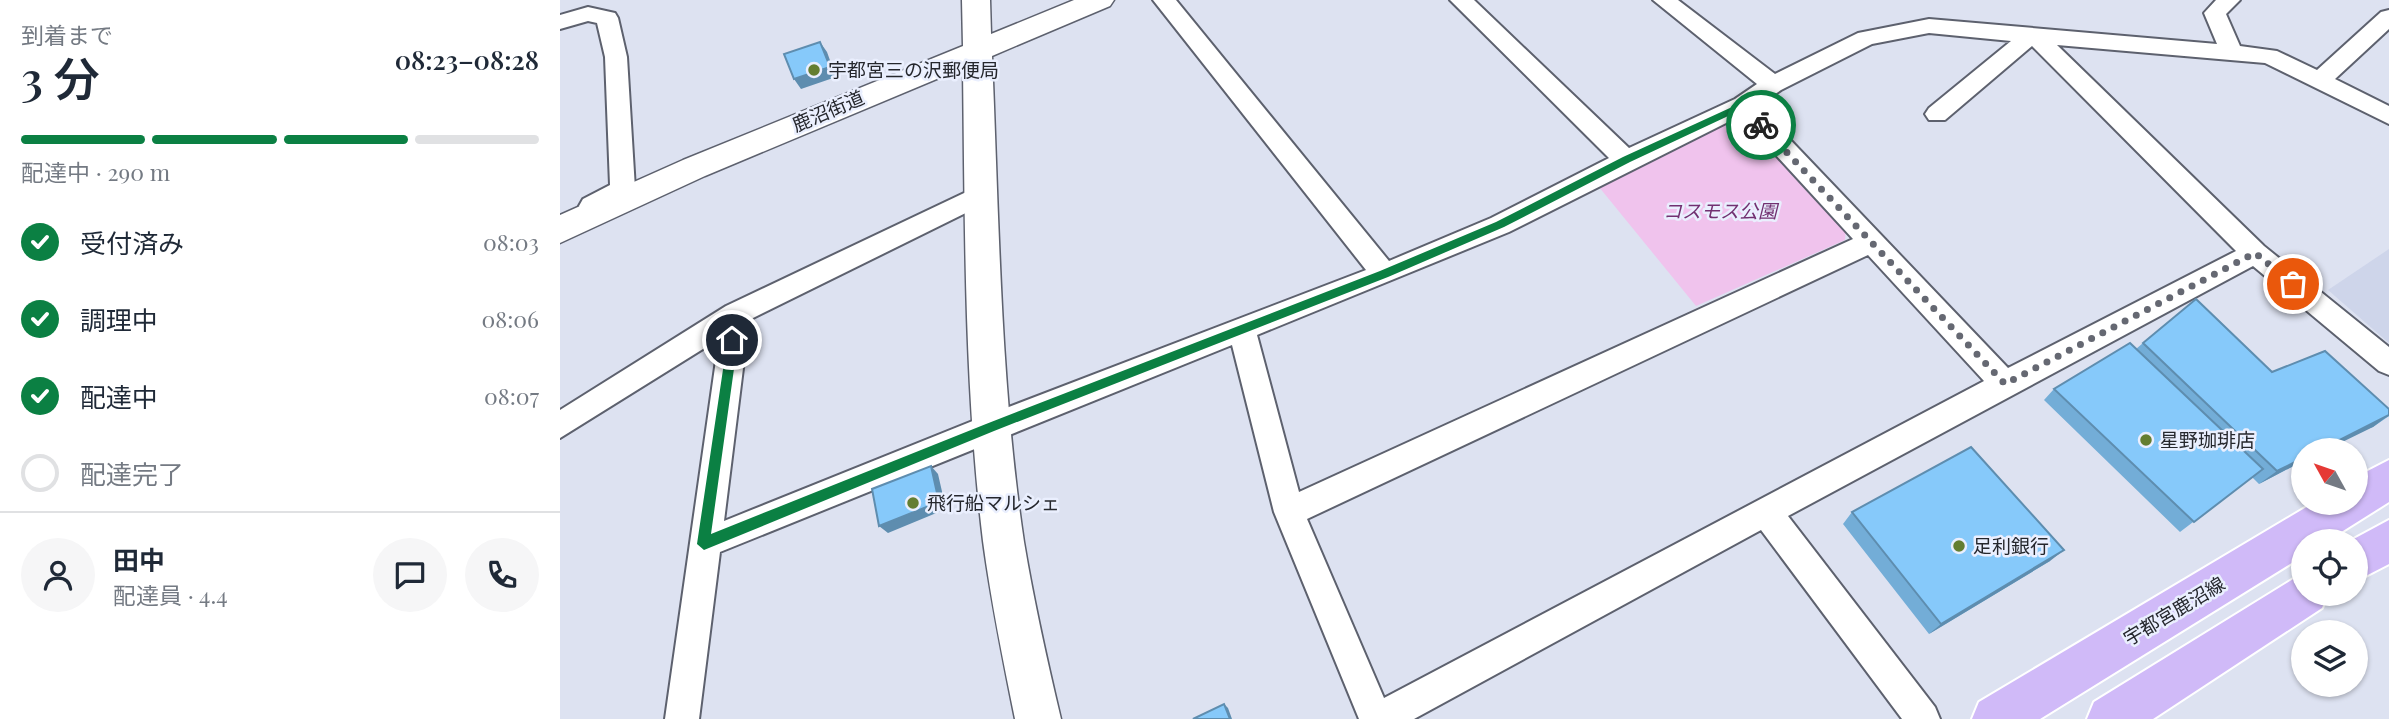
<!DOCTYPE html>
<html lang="ja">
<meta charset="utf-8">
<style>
:root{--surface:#fff;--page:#f6f6f7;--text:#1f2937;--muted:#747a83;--line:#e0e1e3;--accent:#0b8043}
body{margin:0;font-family:"Playfair Display","Noto Sans JP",serif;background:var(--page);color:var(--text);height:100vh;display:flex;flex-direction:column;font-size:26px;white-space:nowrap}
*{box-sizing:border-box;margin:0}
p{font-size:23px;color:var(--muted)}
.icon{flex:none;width:38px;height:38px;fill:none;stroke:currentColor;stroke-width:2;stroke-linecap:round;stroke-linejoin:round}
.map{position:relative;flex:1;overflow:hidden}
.panel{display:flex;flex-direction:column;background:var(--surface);width:560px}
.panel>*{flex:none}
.needle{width:46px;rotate:310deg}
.fabs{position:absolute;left:1731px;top:438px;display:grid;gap:14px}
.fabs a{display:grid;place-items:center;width:77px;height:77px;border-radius:50%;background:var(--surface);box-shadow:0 2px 5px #0004;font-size:35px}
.pin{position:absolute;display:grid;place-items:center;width:60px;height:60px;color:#fff;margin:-30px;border:4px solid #fff;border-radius:50%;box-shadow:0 2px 7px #0007}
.courier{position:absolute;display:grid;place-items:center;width:70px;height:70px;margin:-35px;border:5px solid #0b8043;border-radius:50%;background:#fff;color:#222;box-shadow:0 2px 9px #0007}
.summary em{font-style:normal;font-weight:600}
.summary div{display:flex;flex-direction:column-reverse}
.summary{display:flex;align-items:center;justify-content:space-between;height:119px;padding:0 21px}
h1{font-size:46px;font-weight:600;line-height:52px}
.bar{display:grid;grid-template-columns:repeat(4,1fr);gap:10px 7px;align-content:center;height:84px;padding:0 21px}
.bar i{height:9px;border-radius:5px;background:var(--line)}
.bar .active{background:var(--accent)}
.bar p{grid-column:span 4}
.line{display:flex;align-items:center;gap:18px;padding:0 21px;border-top:2px solid var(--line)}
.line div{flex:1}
.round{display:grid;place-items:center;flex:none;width:74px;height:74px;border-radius:37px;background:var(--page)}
ol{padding:0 21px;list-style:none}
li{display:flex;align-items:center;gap:21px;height:77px}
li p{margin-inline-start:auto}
li .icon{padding:7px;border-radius:50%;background:var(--accent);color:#fff;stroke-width:4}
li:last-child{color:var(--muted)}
li i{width:38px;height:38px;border:4px solid var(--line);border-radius:50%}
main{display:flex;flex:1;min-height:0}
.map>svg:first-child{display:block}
</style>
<main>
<section class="panel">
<div class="summary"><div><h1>3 分</h1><p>到着まで</p></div><em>08:23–08:28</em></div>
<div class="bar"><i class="active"></i><i class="active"></i><i class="active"></i><i></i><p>配達中 · 290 m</p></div>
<ol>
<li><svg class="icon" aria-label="check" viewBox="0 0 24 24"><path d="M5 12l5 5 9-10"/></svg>受付済み<p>08:03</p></li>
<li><svg class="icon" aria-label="check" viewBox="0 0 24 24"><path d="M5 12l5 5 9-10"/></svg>調理中<p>08:06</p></li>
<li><svg class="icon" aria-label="check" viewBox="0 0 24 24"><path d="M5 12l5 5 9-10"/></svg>配達中<p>08:07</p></li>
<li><i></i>配達完了</li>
</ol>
<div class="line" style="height:126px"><a class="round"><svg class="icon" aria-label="person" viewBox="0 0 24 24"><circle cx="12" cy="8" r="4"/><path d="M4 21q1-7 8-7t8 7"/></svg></a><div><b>田中</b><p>配達員 · 4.4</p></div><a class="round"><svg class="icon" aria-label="chat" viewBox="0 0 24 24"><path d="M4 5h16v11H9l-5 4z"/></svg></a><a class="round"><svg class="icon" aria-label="phone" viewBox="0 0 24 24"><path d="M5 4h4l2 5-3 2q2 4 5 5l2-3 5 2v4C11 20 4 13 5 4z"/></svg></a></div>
</section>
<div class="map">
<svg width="1829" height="719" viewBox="0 0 1829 719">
<rect width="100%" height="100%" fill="#dde2f1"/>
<path fill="#ced5ea" d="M1829 249V343L1768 290Z"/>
<path fill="#f0c3ed" d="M1167 122 1186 123 1286 226 1285 240 1136 306 1039 187Z"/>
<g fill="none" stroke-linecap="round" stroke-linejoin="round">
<defs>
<path id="minor" d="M593 0H616L829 261 931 218 1049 158 890 0H914L1069 148 1175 99 1197 84 1093 0H1118L1215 74 1298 33 1369 19 1657 44 1644 13 1656 0H1680L1666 14 1680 46 1717 51 1757 70 1821 12 1829 10V29L1775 79 1829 106V124L1705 63 1497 45 1704 246 1829 347V375L1819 371 1693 266 1228 516 1375 707 1380 719H1342L1201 530 854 719H799L714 512 672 345 160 552 139 719H105L159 339 0 438V410L166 306 421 185 430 187 434 194 430 201 189 320 164 521 420 418 806 270ZM1369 33 1451 41 1369 108 1365 114 1369 120H1385L1472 46 1676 251 1448 368 1198 106 1221 90 1312 44ZM1180 116 1293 239 739 492 697 335 949 232ZM1308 255 1424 381 824 698 747 519Z
M28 7 55 13 58 18 67 57 75 189 72 196 32 216 23 213 19 206 23 199 50 185 45 57 37 23 28 21 0 29V15Z"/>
<path id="tertiary" d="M402 0H430L431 34 514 0H554L550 6 432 56C439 218 440 382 464 542 474 602 487 660 501 719H455C443 660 431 601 423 541 404 384 405 226 403 68L145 176 0 243V215L123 160 403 46Z"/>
<path id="primary" d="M1829 460V502L1767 541H1743V556L1480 719H1412L1419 702 1755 502H1796V477Z
M1829 520V564L1796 581V541H1790Z
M1743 573V593H1768L1762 608 1593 719H1527L1534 702Z"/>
</defs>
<use href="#minor" stroke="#5d616e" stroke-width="4"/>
<use href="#tertiary" stroke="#5d616e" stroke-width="3"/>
<use href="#primary" stroke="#fff" stroke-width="4"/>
<use href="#minor" fill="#fff" fill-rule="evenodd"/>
<use href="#tertiary" fill="#fff" fill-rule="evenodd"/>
<use href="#primary" fill="#d0baf8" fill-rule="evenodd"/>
</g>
<path fill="#73add7" d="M1583 343 1712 372 1829 409V416L1813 427 1743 450V461L1699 484 1692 477 1620 532 1484 400 1494 389 1576 349Z
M1292 512 1490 561 1369 634 1283 524Z"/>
<path fill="#5e8daf" d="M260 42 267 52 276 77 241 89 234 79Z
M1829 415 1813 427 1766 450H1760Z
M1743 458V461L1699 484 1717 471Z
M371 466 378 474 386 509 328 533 319 526Z
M1504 550 1490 561 1369 634 1381 624Z
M664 704 668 708 672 719H670Z"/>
<path fill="#86c9fa" stroke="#5e8daf" stroke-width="2" d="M260 42 270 67 234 79 224 54Z
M1636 299 1712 372 1765 351 1829 409V415L1760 450H1743V458L1717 471 1583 343Z
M1570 343 1703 469 1634 522 1494 389Z
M1411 447 1504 550 1381 624 1292 512Z
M371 466 379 502 319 526 312 489Z
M664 704 670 719H633Z"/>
<path fill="#0b8043" d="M1183 102 1204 122V127H1198L1181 110 1070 162 944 227 828 277 434 431 144 550 137 544 168 336H176L178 340 151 534 426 424 820 271 936 222 1063 157Z"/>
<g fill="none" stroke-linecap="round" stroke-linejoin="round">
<path stroke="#656872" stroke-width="7" stroke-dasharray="0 12.6" d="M1201 125 1445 384 1695 253 1733 284"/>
</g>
<g fill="#647e31" stroke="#eaeffe" stroke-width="2.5">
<circle cx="254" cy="70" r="7"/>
<circle cx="1586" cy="440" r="7"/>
<circle cx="353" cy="503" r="7"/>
<circle cx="1399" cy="546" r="7"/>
</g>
<g text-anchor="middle" stroke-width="5" stroke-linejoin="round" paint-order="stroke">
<g font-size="19" fill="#25272d" stroke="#eaeffe" text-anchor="start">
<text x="268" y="77">宇都宮三の沢郵便局</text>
<text x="1600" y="447">星野珈琲店</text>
<text x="367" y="510">飛行船マルシェ</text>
<text x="1413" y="553">足利銀行</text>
</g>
<g font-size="19" fill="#25272d" stroke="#eaeffe">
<text transform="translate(268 111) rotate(-23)" y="7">鹿沼街道</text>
<text transform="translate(1614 611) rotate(-31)" y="7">宇都宮鹿沼線</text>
</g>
<g font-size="19" font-style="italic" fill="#723071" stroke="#eaeffe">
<text x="1160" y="218">コスモス公園</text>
</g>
</g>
</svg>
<div class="fabs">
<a><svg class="needle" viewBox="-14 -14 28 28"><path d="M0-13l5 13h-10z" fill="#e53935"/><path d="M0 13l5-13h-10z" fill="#747a83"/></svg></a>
<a><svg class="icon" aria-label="locate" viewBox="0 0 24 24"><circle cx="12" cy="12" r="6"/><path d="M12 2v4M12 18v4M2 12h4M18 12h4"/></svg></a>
<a><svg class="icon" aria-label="layers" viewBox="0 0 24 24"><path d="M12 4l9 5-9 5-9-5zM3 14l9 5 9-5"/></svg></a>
</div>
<div class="pin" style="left:1733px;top:284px;background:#ea580c"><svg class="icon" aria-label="bag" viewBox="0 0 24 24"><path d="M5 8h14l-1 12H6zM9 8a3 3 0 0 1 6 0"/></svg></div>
<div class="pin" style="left:172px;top:340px;background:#1f2937"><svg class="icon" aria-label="home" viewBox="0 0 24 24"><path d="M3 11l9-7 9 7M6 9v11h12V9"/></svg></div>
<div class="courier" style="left:1201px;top:125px"><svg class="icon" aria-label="bike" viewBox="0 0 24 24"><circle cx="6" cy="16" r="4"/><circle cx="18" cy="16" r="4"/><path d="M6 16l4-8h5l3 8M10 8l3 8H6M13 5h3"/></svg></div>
</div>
</main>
